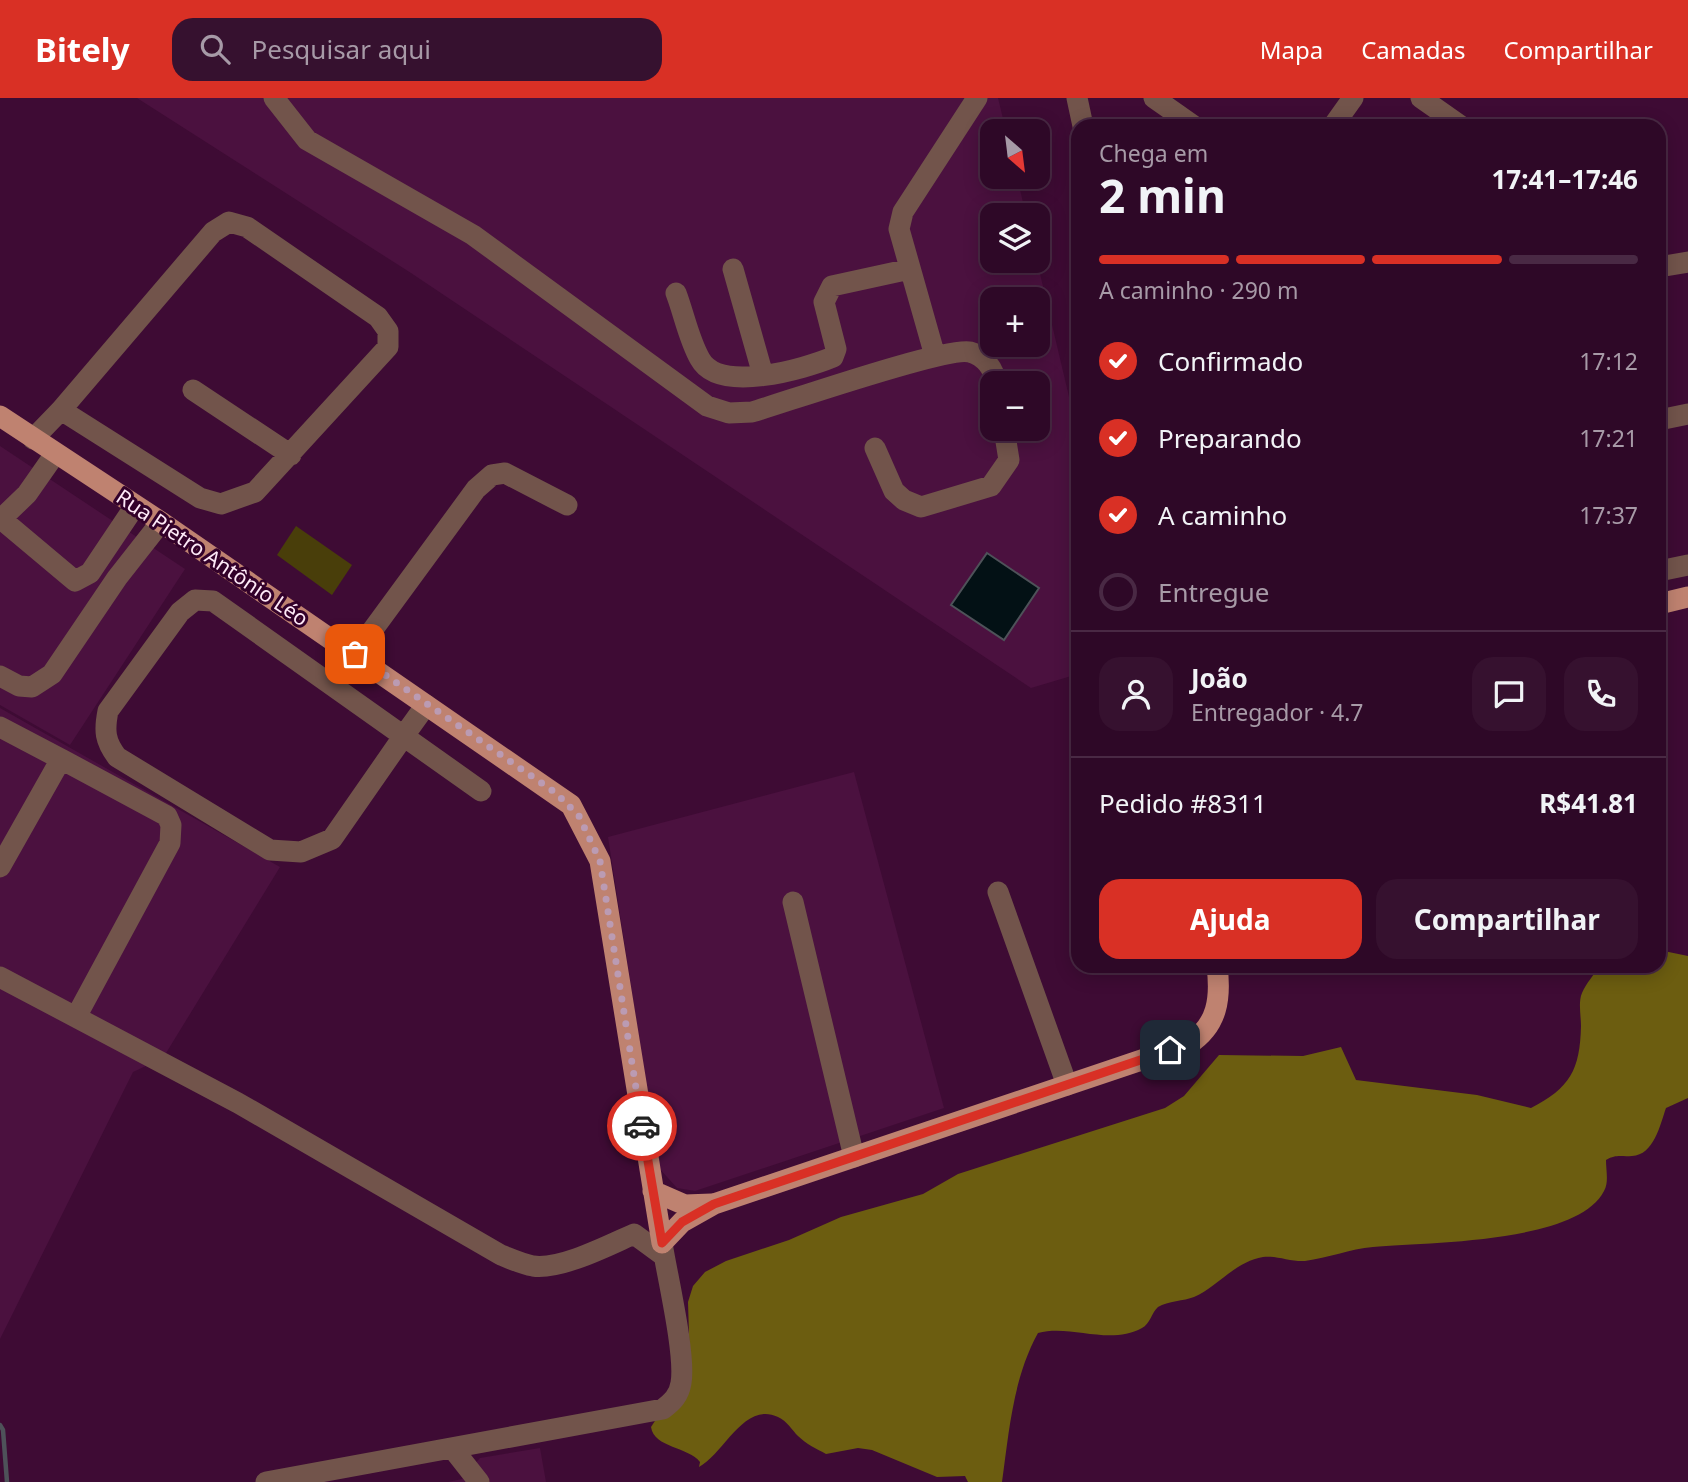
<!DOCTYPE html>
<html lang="pt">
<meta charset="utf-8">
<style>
:root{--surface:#2e0827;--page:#36112f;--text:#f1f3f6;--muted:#a79aa7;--line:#492944;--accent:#d93025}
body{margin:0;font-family:"Noto Sans",sans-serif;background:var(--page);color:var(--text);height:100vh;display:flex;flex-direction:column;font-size:26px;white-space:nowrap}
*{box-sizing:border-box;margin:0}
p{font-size:23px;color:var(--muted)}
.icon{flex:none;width:38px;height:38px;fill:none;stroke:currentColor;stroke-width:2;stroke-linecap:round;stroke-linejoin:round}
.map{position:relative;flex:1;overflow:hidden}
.sheet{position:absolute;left:1071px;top:21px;width:595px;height:854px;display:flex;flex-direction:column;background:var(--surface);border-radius:21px;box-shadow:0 4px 18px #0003,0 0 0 2px var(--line)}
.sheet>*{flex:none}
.needle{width:46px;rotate:152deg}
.fabs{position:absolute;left:980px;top:21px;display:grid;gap:14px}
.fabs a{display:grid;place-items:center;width:70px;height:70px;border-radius:14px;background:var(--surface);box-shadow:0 4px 18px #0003,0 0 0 2px var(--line);font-size:35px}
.pin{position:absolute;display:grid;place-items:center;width:60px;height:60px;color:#fff;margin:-30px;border-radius:14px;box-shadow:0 4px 10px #0006}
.courier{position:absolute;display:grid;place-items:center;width:70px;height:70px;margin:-35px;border:5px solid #d93025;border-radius:50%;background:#fff;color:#222;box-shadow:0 2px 9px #0007}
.summary em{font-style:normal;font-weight:700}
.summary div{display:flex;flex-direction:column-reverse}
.summary{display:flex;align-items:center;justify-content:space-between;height:119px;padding:0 28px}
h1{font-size:46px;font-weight:700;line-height:52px}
.bar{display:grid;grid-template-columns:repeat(4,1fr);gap:10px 7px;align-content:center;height:84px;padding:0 28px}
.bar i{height:9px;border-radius:5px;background:var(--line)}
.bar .selected{background:var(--accent)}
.bar p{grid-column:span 4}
.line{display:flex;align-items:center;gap:18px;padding:0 28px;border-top:2px solid var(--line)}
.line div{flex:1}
.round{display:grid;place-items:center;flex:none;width:74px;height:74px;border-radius:21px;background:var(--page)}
ol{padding:0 28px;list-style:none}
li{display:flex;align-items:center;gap:21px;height:77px}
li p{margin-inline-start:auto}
li .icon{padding:7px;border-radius:50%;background:var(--accent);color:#fff;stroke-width:4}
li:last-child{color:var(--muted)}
li i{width:38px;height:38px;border:4px solid var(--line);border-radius:50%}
.button{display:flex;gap:14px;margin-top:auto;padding:14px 28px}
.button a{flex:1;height:80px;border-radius:21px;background:var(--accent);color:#fff;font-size:28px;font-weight:700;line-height:80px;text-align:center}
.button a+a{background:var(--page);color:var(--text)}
header{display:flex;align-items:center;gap:42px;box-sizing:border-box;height:98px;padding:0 35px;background:var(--accent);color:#fff}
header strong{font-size:33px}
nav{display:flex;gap:38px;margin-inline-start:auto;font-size:24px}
.search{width:490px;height:63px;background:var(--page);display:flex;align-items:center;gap:18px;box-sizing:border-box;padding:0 24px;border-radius:21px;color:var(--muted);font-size:26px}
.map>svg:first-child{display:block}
</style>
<header>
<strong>Bitely</strong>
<div class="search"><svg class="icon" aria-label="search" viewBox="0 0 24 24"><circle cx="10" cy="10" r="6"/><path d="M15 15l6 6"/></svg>Pesquisar aqui</div>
<nav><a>Mapa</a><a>Camadas</a><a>Compartilhar</a></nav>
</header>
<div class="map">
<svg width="1688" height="1384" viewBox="0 0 1688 1384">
<rect width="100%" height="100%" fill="#3e0b34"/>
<path fill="#4b113f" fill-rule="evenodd" d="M137 0H998L1006 33H992V79H1017L1026 117H992V163H1037L1078 337V576L1031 590 411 175ZM992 201H1038V247H992ZM992 285H1038V331H992Z
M0 348 185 471 70 647 0 607Z
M0 610 280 769 163 960 133 974 0 1241Z
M854 674 944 1010 695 1093 677 1090 659 1070 608 739Z
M540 1350 546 1384H448L462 1381 480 1360Z"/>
<path fill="#493e0a" d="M296 428 352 467 332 497 277 457Z"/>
<path fill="#6c5d10" d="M1659 852 1688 858V1000L1666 1010C1660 1027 1654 1057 1632 1058 1620 1059 1617 1056 1606 1062 1606 1072 1609 1085 1604 1093 1577 1146 1425 1144 1373 1149 1350 1151 1328 1160 1305 1163 1291 1164 1276 1157 1263 1159 1234 1164 1215 1191 1194 1199 1184 1203 1168 1203 1158 1209 1152 1214 1150 1226 1142 1230 1109 1248 1071 1226 1038 1235 1013 1280 1009 1334 1002 1384H968L965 1378 937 1379 872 1352 858 1350 826 1356C817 1351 806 1346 798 1338 792 1332 787 1323 778 1319 744 1303 724 1356 699 1369L700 1364C689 1349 654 1350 651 1329L690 1269 688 1204 693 1188 705 1174 726 1163 789 1142 841 1119 923 1096 958 1076 1165 1010 1184 998 1219 957 1303 958 1341 949 1356 982 1477 997 1531 1010C1570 990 1580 972 1581 928 1581 918 1578 904 1582 895 1586 886 1594 876 1600 868H1659Z"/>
<path fill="#031115" stroke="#4e5259" stroke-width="2" d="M987 455 1039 490 1004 542 951 507Z"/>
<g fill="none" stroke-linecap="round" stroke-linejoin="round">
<path stroke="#4e5259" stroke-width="4.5" d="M0 1327 3 1332 7 1384"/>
<path stroke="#72544b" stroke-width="21" d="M274 0 307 42 473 137 707 308 729 315 752 314C786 304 947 248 970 254 985 258 994 271 996 285
M1077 0 1083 28
M1154 0 1194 28
M1421 0 1461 28
M1333 28 1353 0
M1659 169 1688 164
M733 171 763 277
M676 195C684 216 689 242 700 261 719 296 804 271 833 259L836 251 824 204 832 188 910 171
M935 258 899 131 903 114 977 0
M193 292 291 357
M1659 322 1688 316
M33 341 61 312 213 134 229 124 247 129 378 219 388 233V249L255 394 221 406 200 400 61 312
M875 350 894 393 904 402 921 409 991 388 1009 362 1004 331
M0 420 75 483 90 475 135 408
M0 422 27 396 55 356
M1659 473 1688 467
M355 556 476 391 492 377 505 375 567 407
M0 578 19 588 32 589 52 576 117 480 161 424
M426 607 403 639 332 741 301 754 270 752 117 659C105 643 104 633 108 613L180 514 195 502 213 503 481 693
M0 629 61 661 0 769
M61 661 167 718 171 727 170 745 76 919
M998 794 1067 987
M793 804 854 1059
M0 879 238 1005 501 1157C511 1161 522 1166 533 1168 561 1172 609 1147 634 1136L664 1158
M453 1351 479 1384
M266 1384 663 1311C672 1304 679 1298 681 1285 686 1257 667 1177 662 1145"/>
<path stroke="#bf8270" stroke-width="21" d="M0 318 161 424 571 707 600 763 662 1145
M1659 506 1688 499
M653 1093 685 1107 712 1106
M662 1145 682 1124 714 1106 1189 946C1218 927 1221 900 1217 868"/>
</g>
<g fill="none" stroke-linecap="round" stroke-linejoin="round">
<path stroke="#bb9bb3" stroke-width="7" stroke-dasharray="0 12.6" d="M355 556 556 695 579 718 600 763 642 1028"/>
<path stroke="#d93025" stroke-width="9" d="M642 1028 662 1145 682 1124 714 1106 1170 952"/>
</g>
<g text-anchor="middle" stroke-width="6" stroke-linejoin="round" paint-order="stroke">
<g font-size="21" fill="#fee9f7" stroke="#33012a">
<text transform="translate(212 460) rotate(34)" y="7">Rua Pietro Antônio Léo</text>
</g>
</g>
</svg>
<div class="fabs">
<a><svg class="needle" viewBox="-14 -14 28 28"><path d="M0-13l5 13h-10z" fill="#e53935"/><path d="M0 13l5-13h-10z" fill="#a79aa7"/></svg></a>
<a><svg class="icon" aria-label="layers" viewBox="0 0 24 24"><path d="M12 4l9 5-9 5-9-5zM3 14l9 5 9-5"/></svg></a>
<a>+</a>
<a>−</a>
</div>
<div class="pin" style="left:355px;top:556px;background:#ea580c"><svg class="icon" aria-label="bag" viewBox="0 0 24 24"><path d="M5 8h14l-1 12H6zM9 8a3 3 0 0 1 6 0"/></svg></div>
<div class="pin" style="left:1170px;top:952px;background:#1f2937"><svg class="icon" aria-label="home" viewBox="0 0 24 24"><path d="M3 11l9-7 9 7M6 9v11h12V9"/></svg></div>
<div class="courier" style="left:642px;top:1028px"><svg class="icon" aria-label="car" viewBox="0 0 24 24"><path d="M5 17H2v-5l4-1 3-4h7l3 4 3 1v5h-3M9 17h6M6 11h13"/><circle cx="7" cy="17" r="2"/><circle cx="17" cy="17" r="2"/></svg></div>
<section class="sheet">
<div class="summary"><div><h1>2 min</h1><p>Chega em</p></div><em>17:41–17:46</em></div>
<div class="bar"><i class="selected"></i><i class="selected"></i><i class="selected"></i><i></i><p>A caminho · 290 m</p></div>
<ol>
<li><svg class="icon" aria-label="check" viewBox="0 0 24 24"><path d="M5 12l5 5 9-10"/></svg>Confirmado<p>17:12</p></li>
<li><svg class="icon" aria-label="check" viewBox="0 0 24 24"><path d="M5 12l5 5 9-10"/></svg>Preparando<p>17:21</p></li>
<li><svg class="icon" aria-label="check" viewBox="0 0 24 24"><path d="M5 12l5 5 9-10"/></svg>A caminho<p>17:37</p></li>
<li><i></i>Entregue</li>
</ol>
<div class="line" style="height:126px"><a class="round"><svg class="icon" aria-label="person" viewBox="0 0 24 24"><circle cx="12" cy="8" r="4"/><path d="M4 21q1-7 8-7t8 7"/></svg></a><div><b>João</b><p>Entregador · 4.7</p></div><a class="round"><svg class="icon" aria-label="chat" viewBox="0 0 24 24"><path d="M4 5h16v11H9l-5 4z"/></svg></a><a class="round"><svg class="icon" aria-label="phone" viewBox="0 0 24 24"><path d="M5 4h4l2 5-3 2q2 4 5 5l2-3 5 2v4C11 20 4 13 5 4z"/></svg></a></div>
<div class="line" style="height:91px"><div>Pedido #8311</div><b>R$41.81</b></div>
<div class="button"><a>Ajuda</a><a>Compartilhar</a></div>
</section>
</div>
